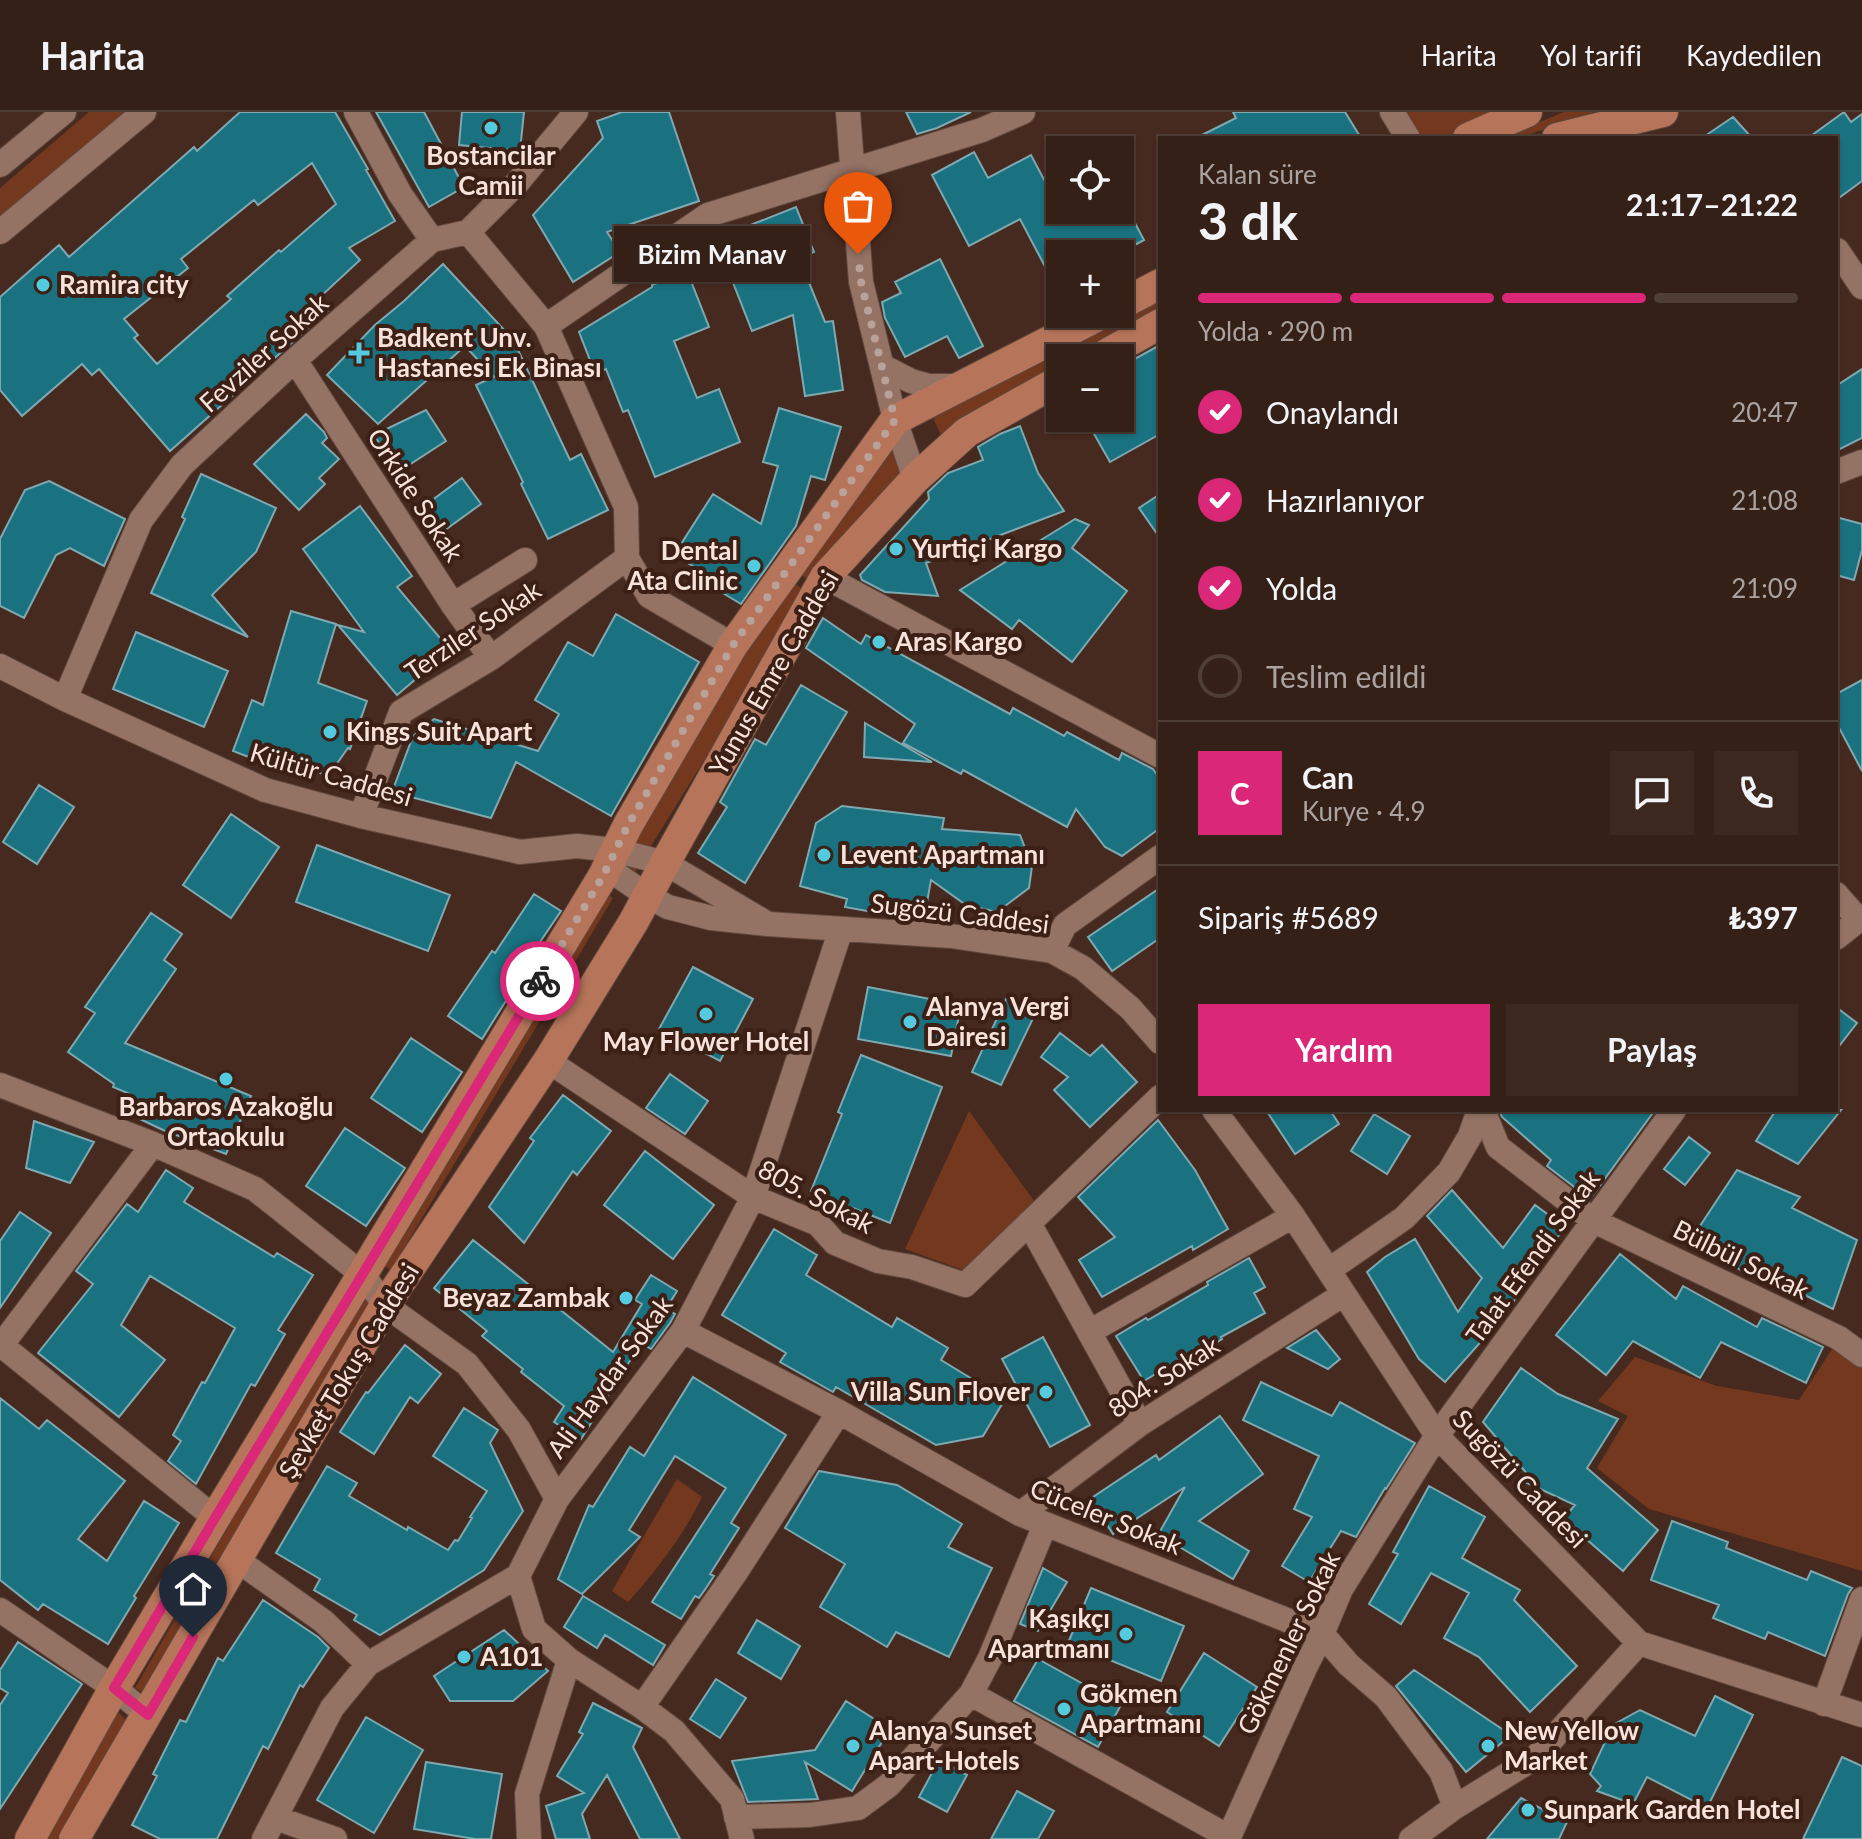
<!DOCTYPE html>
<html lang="tr">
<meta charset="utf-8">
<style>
:root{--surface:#352017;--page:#3d2820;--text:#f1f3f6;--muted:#aaa3a1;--line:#4f3e36;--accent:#db2777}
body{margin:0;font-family:Lato,sans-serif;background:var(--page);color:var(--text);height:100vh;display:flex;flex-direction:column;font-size:30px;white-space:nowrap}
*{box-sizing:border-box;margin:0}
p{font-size:26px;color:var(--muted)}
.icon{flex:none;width:44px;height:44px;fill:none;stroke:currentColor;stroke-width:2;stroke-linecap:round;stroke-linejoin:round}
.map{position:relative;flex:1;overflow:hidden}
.sheet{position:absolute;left:1158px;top:24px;width:680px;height:976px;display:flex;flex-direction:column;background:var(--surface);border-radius:0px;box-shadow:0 2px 6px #0004,0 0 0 2px var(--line)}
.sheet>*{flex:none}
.buttons{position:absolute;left:1046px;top:24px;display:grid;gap:16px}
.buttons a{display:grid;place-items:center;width:88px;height:88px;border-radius:0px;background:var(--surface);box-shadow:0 2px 6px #0004,0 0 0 2px var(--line);font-size:40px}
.pin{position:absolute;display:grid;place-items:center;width:68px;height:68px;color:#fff;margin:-82px -34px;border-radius:50% 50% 50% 0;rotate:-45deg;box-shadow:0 0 8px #0007}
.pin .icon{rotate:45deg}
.courier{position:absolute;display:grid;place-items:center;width:80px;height:80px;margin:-40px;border:6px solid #db2777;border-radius:50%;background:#fff;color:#222;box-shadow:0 2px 10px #0007}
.bubble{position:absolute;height:56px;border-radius:0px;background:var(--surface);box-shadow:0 2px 6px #0004,0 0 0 2px var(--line);font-size:26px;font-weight:700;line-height:56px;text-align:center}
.head em{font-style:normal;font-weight:700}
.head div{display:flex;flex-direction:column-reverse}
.head{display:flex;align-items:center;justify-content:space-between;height:136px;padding:0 40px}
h1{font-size:52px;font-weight:700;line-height:60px}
.bar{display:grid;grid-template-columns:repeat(4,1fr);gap:12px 8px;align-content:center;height:96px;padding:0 40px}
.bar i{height:10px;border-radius:6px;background:var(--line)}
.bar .selected{background:var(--accent)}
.bar p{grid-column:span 4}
.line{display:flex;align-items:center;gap:20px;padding:0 40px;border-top:2px solid var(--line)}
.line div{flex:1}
.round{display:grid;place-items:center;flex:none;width:84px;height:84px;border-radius:0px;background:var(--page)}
ol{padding:0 40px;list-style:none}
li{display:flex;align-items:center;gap:24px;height:88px}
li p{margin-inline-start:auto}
li .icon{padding:8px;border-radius:50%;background:var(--accent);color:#fff;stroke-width:4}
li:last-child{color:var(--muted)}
li i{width:44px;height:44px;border:4px solid var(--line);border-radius:50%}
.button{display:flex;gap:16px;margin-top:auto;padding:16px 40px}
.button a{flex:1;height:92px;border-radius:0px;background:var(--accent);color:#fff;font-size:32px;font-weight:700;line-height:92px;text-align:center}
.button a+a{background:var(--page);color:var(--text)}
header{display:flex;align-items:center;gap:48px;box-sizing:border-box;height:112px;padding:0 40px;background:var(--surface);border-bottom:2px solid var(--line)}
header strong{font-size:38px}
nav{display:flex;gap:44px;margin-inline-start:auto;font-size:28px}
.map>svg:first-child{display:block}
</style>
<header>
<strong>Harita</strong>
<nav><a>Harita</a><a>Yol tarifi</a><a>Kaydedilen</a></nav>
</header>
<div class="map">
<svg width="1862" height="1727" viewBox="0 0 1862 1727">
<rect width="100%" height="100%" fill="#472a1f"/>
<path fill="#74381e" d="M89 0H134L0 113V76Z
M1399 0H1510L1451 26H1415Z
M1564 0H1594L1519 26H1501Z
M1160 185V198L1127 215 1076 246H1060V255L942 326 931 301Z
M893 323 907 366 813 471 796 459Z
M790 469 808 480 635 760 617 748Z
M603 780 613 786 391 1158 380 1151Z
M969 999 1037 1093 966 1159 905 1137Z
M363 1182 372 1189 145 1581 135 1576Z
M1836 1231 1862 1250V1459L1649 1397 1597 1356 1628 1304 1598 1289 1635 1245 1717 1274 1799 1288Z
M677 1367 702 1385C683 1424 657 1458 628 1490L612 1479Z
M117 1599 127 1609 58 1727H39Z"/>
<path fill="#1a717f" stroke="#7ea9b1" stroke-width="2" fill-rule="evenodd" d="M240 0H335L368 57 366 58 395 109 349 136 360 148 320 185 330 197 170 339 99 257 92 263 82 252 22 304 0 278V185L59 133 69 145 194 35 197 39ZM312 51 336 92 281 140 279 138 227 184 231 187 157 252 134 226 138 223 124 207 188 156 181 147 254 88 258 93Z
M376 0H424L464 75 429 95Z
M462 0H524L520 39 459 33Z
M622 0H669L699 89 607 120 620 140 573 170 533 103 603 26 597 9Z
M906 0H971L937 16 917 22Z
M1233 0H1345L1361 26H1196L1236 6Z
M1844 0 1851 10 1862 2V69L1836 88V26H1808Z
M1733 5 1752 26H1702Z
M974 40 988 66 1031 43 1067 111 1092 98H1128L1144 128 1118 142H1060V183L1020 107 969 134 932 63Z
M796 95 814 140 799 146 825 210 833 209 843 278 805 284 793 203 752 219 728 158 718 162 705 131Z
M940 147 983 234 959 246 947 224 905 245 885 206 882 190 901 181 895 170Z
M443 152 520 235 517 236 570 348 581 342 608 398 548 427 521 372 523 370 476 273 494 265 465 234 378 312 327 263 375 213 404 189Z
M687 159 709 215 674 229 697 286 719 277 740 330 655 365 628 298 623 300 606 257 595 261 579 220 652 175V173Z
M1160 233V322L1110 350 1085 306H1120V255Z
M1862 257V326L1836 339V274Z
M779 296 841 315 825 368 811 364 796 414 741 492 716 477 720 470 674 443 713 382 761 412 778 354 763 350Z
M426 298 446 329 398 360 374 323Z
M306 302 324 320 327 326 322 331 339 347 319 366 325 372 299 398 254 352Z
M1020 314 1038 361 1064 399 926 451 938 484 885 480 862 468 860 463 929 387 928 380 948 361 983 348 978 335 1000 322Z
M201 362 276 396 256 440 212 483 248 525 151 481 185 407 182 405Z
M462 366 481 392 445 418 427 392Z
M49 369 125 407 104 454 70 436 56 443 24 506 0 494V427L25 378Z
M1160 382V426L1139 396Z
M360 394 412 464 397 475 450 538 397 583 338 513 364 520 303 437Z
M1836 405 1862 412V438L1854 468 1836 463Z
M1075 407 1089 413 1072 436 1127 479 1072 550 1019 508 1012 517 960 478Z
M291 499 336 512 318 571 367 589 350 637 348 636 328 664 276 644 272 654 233 639 252 588 263 593Z
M616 502 699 550 611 704 516 650 491 706 392 680 413 624 434 607 538 639 559 602 535 588 568 530 593 544Z
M823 506 861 532 866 523 1010 602 1013 596 1064 624 1067 620 1119 648 1122 641 1153 657 1160 667V716L1122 744 1105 735 1076 697 1067 715 963 658 961 662 903 631 915 612 806 536Z
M136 520 228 559 204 615 113 577Z
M1862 568V659L1836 610V582Z
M801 573 847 600 745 771 698 741 727 695 720 690 755 627 766 633Z
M865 611 932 650 864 645Z
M39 673 74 695 37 752 3 730Z
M842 694 944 706 942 717 1020 723 1032 754 1029 776 997 800 966 793 931 768 924 807 905 806 845 795 847 787 800 774 816 711Z
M231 702 279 735 231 806 183 773Z
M317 733 450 783 428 839 296 790Z
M1160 776V826L1112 859 1088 825Z
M534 782 561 799 521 858 524 860 482 927 448 904 492 839 495 841Z
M151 801 182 822 164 848 176 857 125 931 251 984 226 1042 163 1018 123 999 130 982 113 975 114 972 68 940 95 901 85 895Z
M693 855 753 887 720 949 659 917Z
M868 875 961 893 951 944 858 927Z
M1007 885 1037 898 1001 973 972 960Z
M1836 895 1857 911 1836 938Z
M1060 921 1090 944 1102 933 1137 970 1090 1015 1054 978 1068 965 1041 945Z
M411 926 462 960 422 1020 371 986Z
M861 943 942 975 890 1111 811 1079 842 1002 838 1000Z
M670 962 708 989 685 1022 646 996Z
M563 983 611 1019 577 1063 573 1059 524 1131 489 1095 534 1029 530 1026Z
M1266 998H1330L1339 1012 1295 1042Z
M1499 998H1655L1590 1087 1547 1054 1551 1048 1502 1005Z
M1776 998H1841L1798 1052 1756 1029Z
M1374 1002 1410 1024 1387 1062 1351 1039Z
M1158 1008 1195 1058 1228 1117 1193 1138 1192 1134 1102 1185 1079 1148 1115 1125 1078 1085Z
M34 1009 94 1030 70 1071 26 1056Z
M345 1016 405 1056 366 1114 306 1074Z
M1689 1025 1710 1041 1685 1073 1664 1057Z
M645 1039 714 1093 673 1147 604 1093Z
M166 1058 193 1076 184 1090 274 1145 277 1141 313 1163 278 1218 285 1222 255 1274 251 1272 196 1372 168 1349 181 1329 173 1323 202 1270 205 1271 235 1216 150 1164 121 1213 165 1248 119 1305 38 1241 93 1172 76 1159 127 1092 138 1100Z
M1737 1058 1800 1085 1792 1096 1857 1128 1833 1197 1752 1157 1748 1163 1692 1126Z
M1452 1078 1503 1136 1535 1093 1565 1115 1529 1164 1530 1165 1503 1205 1445 1270 1419 1247 1367 1160 1385 1145 1415 1127 1458 1200 1482 1166 1427 1104Z
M20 1100 51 1121 0 1196V1129Z
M774 1117 817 1143 806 1163 892 1215 897 1206 948 1236 941 1248 1005 1287 983 1324 936 1333 836 1275 833 1280 780 1250 786 1241 722 1203Z
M473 1128 613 1240 642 1192 635 1188 651 1163 677 1179 666 1197 675 1202 670 1211 651 1237 641 1231 581 1327 554 1310 564 1294 521 1260 523 1257 482 1224 487 1219 434 1176Z
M1620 1142 1676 1187 1683 1174 1757 1215 1762 1206 1823 1235 1806 1271 1721 1230 1700 1266 1633 1229 1606 1263 1556 1223Z
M1249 1146 1265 1175 1254 1181 1265 1201 1221 1225 1222 1227 1187 1248 1185 1244 1144 1269 1116 1224 1146 1206 1148 1208 1208 1173 1207 1170Z
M1316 1218 1340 1247 1328 1257 1287 1236Z
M1043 1225 1090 1313 1050 1335 1002 1247Z
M405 1233 441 1262 418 1291 410 1285 374 1342 340 1320 366 1280 368 1281Z
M1521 1256 1558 1282 1618 1307 1587 1356 1658 1418 1623 1459 1563 1407 1575 1393 1525 1370 1528 1363 1483 1310Z
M693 1265 786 1323 731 1411 739 1416 710 1462 714 1464 706 1476 699 1486 695 1484 681 1507 652 1490 726 1376 675 1344 629 1418 640 1425 582 1482 558 1467 589 1393 593 1395 630 1335 644 1344Z
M1261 1270 1332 1304 1340 1290 1415 1331 1386 1377 1385 1376 1356 1425 1341 1419 1309 1470 1282 1454 1312 1405 1294 1397 1319 1344 1243 1308Z
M0 1286 39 1317 47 1308 125 1369 78 1427 107 1449 144 1389 179 1411 134 1484 136 1486 108 1532 43 1492 38 1498 0 1468Z
M464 1296 498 1318 490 1331 523 1399 484 1458 380 1523 354 1508 357 1503 314 1478 320 1467 276 1441 327 1354 357 1371 349 1384 407 1418 408 1415 448 1438 455 1428 458 1429 472 1406 470 1405 487 1379 433 1344Z
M1220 1304 1263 1362 1199 1409 1249 1439 1233 1467 1178 1434 1174 1440 1154 1430 1185 1375 1113 1422 1090 1387 1156 1343 1159 1348Z
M819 1359 897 1373 962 1412 948 1435 992 1456 949 1545 896 1520 887 1535 820 1495 845 1452 785 1416Z
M1429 1374 1485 1405 1462 1446 1520 1478 1514 1488 1577 1554 1530 1600 1479 1545 1444 1526 1469 1481 1431 1461 1401 1512 1369 1492 1398 1442 1393 1440Z
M1672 1409 1728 1430 1726 1436 1807 1468 1811 1459 1852 1476 1848 1482 1825 1544 1768 1520 1765 1527 1713 1506 1719 1493 1651 1468Z
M1043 1456 1067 1470 1038 1519 1020 1512Z
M1091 1476 1184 1514 1161 1569 1068 1531Z
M583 1484 665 1533 653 1553 605 1523 597 1536 564 1515Z
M263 1488 318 1525 329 1536 303 1575 300 1573 268 1637 263 1634 217 1727H160L132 1713 157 1664 153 1662 180 1608 186 1610 218 1546 223 1549Z
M757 1508 800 1534 781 1567 738 1541Z
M504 1518 548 1559 513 1589H450L434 1564Z
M18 1530 82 1572 0 1697V1593L8 1581 0 1576V1558Z
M1204 1541 1257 1575 1219 1634 1167 1600Z
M1038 1547 1121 1593 1098 1635 1014 1589Z
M1414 1558 1508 1621 1511 1623 1466 1660 1396 1574Z
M716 1567 746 1586 720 1626 690 1607Z
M1715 1584 1753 1603 1707 1696 1647 1665 1633 1692 1597 1679 1601 1674 1590 1662 1613 1613 1640 1598 1695 1624Z
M846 1589 890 1617 852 1679 805 1650 818 1687 748 1690 732 1649 815 1638Z
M593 1591 642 1616 633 1635 680 1727H640L607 1663 582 1702 590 1727H556L546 1694 584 1681 557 1664 583 1622 579 1620Z
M366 1605 423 1638 374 1721 317 1688Z
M1842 1645 1862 1654V1727H1803Z
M939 1648 967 1663 947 1700 919 1685Z
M426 1650 502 1662 491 1727H475L414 1717Z
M1017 1679 1054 1699 1038 1727H991Z
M1521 1686 1567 1710 1559 1727H1487Z"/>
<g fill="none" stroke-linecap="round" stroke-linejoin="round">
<defs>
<path id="minor" d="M356 0 400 82 432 128
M848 0 861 170 895 308 915 367
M1392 0 1408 26
M0 53 64 0
M0 120 144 0
M468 120 546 214 626 395 627 446 649 484 733 533
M1837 138 1862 175
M546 214 708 103 982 18 1023 0
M295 248 453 493 491 546
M882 254 911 269 929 274H958
M1836 360 1862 350
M825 465 1160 644
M453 493 525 448
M0 554 65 587 265 678 361 704 520 740 577 734 614 738 665 751 768 812
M65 587 141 408 182 353 295 248 432 128 468 120 517 71 576 0
M361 704 401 600 491 546 627 446
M607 756 648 784 668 795 711 806 768 812 951 824 1052 839 1083 856 1130 896 1160 930
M1836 782 1858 807
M1836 826 1862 805
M1052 839 1065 813 1160 745
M548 949 753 1085 818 1112 835 1131 878 1149 912 1155 965 1173 1160 985
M0 973 153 1032 255 1077 363 1163 385 1193 467 1252 519 1318 557 1387 518 1464 534 1517 569 1548 642 1595 674 1619 732 1687 742 1727
M1214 998 1293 1104 1437 1324 1639 1531 1862 1603
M1483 998 1498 1035 1594 1109 1839 1226 1862 1243
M1029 1111 1140 1312
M1329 1158 1404 1106 1449 1060 1470 1024 1479 998
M683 1219 839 1300 1020 1402 1322 1522 1349 1553 1386 1585 1441 1659 1455 1695
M1089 1220 1293 1104
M0 1232 215 1406
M0 1235 153 1032
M557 1387 683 1219 753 1085 841 817
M1020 1402 1140 1312 1344 1182
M237 1448 323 1509 368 1552
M0 1498 114 1576 148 1603
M971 1582 1229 1725
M1824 1592 1862 1487
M642 1595 736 1460 839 1300
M736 1705 810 1703 858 1696 889 1673 971 1582 990 1546 1045 1413
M276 1706 335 1727
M264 1727 332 1596 368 1552 518 1464
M529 1727 527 1682 569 1548
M1228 1727 1304 1558 1322 1522 1341 1477 1434 1328 1674 998
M1411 1727 1455 1695 1536 1645 1639 1531"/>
<path id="major" d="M1468 26 1527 0
M1557 26 1663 0
M1120 193 1160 172
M1099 246 1160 212
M30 1727 114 1576 215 1406 603 764 628 713 733 533 895 308 1102 202
M74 1727 385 1193 548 949 634 809 665 751 825 465 915 367 967 320 1060 268"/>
</defs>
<use href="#minor" stroke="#61483e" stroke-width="26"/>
<use href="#major" stroke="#61483e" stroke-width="32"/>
<use href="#minor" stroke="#947365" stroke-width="24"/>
<use href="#major" stroke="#b6755a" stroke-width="30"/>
</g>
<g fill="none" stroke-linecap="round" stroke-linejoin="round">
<path stroke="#b9a29a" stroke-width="8" stroke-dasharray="0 14.4" d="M540 869 603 764 628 713 733 533 895 308 861 170 858 142"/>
<path stroke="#db2777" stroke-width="10" d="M193 1525 148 1603 114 1576 215 1406 540 869"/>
</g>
<g fill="#54cade" stroke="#3c2015" stroke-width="3">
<circle cx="491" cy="16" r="8"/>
<circle cx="43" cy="173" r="8"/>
<path d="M355 229h8v8h8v8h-8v8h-8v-8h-8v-8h8z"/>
<circle cx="896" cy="437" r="8"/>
<circle cx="754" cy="454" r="8"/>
<circle cx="879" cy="530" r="8"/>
<circle cx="330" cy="620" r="8"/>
<circle cx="824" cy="743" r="8"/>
<circle cx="706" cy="902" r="8"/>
<circle cx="910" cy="910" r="8"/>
<circle cx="226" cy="967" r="8"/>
<circle cx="626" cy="1186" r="8"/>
<circle cx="1046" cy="1280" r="8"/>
<circle cx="1126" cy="1522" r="8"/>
<circle cx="464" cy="1545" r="8"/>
<circle cx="1064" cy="1597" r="8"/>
<circle cx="853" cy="1634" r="8"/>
<circle cx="1488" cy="1634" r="8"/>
<circle cx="1528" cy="1698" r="8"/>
</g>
<g text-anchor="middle" stroke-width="8" stroke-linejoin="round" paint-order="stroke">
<g font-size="26" font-weight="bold" fill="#f7e3dc" stroke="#3c2015" text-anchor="start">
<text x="491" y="53" text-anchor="middle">Bostancilar<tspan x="491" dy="30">Camii</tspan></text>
<text x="59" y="182">Ramira city</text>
<text x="377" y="235">Badkent Unv.<tspan x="377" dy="30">Hastanesi Ek Binası</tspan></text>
<text x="912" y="446">Yurtiçi Kargo</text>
<text x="738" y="448" text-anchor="end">Dental<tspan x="738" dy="30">Ata Clinic</tspan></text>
<text x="895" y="539">Aras Kargo</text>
<text x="346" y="629">Kings Suit Apart</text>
<text x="840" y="752">Levent Apartmanı</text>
<text x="926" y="904">Alanya Vergi<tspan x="926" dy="30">Dairesi</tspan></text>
<text x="706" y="939" text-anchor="middle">May Flower Hotel</text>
<text x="226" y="1004" text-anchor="middle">Barbaros Azakoğlu<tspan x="226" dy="30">Ortaokulu</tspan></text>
<text x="610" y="1195" text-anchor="end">Beyaz Zambak</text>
<text x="1030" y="1289" text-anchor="end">Villa Sun Flover</text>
<text x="1110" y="1516" text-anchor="end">Kaşıkçı<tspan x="1110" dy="30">Apartmanı</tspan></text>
<text x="480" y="1554">A101</text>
<text x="1080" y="1591">Gökmen<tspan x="1080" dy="30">Apartmanı</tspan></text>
<text x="869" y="1628">Alanya Sunset<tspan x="869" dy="30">Apart-Hotels</tspan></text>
<text x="1504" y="1628">New Yellow<tspan x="1504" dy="30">Market</tspan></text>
<text x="1544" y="1707">Sunpark Garden Hotel</text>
</g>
<g font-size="26" fill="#f7e3dc" stroke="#3c2015">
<text transform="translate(264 241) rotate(-42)" y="9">Fevziler Sokak</text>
<text transform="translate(415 383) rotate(57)" y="9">Orkide Sokak</text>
<text transform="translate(473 519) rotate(-34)" y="9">Terziler Sokak</text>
<text transform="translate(774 561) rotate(-60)" y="9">Yunus Emre Caddesi</text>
<text transform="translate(331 663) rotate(16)" y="9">Kültür Caddesi</text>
<text transform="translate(960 802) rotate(7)" y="9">Sugözü Caddesi</text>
<text transform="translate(816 1085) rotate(28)" y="9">805. Sokak</text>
<text transform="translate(1533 1145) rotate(-54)" y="9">Talat Efendi Sokak</text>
<text transform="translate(1741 1148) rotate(26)" y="9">Bülbül Sokak</text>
<text transform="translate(349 1259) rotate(-59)" y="9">Şevket Tokuş Caddesi</text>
<text transform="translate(610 1265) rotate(-54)" y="9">Ali Haydar Sokak</text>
<text transform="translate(1164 1265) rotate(-33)" y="9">804. Sokak</text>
<text transform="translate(1520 1367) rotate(46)" y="9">Sugözü Caddesi</text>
<text transform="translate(1106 1405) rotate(22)" y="9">Cüceler Sokak</text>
<text transform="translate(1289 1531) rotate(-64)" y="9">Gökmenler Sokak</text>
</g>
</g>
</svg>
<div class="buttons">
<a><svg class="icon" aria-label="locate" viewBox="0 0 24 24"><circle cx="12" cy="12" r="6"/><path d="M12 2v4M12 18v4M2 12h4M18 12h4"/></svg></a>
<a>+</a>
<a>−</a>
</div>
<div class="pin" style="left:858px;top:142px;background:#ea580c"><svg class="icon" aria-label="bag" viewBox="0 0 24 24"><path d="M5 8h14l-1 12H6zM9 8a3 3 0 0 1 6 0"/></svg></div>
<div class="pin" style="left:193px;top:1525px;background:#1f2937"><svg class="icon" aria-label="home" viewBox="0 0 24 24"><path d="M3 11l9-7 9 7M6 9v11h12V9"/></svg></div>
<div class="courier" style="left:540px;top:869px"><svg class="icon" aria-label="bike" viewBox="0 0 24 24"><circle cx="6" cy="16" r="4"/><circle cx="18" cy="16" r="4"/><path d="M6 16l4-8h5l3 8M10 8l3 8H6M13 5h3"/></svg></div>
<div class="bubble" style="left:614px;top:114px;width:196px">Bizim Manav</div>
<section class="sheet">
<div class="head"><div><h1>3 dk</h1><p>Kalan süre</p></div><em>21:17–21:22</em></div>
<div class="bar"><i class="selected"></i><i class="selected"></i><i class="selected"></i><i></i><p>Yolda · 290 m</p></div>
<ol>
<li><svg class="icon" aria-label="check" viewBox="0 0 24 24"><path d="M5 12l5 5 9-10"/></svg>Onaylandı<p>20:47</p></li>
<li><svg class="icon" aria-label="check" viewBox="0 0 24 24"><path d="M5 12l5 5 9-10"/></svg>Hazırlanıyor<p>21:08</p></li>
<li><svg class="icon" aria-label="check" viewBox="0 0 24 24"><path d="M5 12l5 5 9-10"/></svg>Yolda<p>21:09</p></li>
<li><i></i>Teslim edildi</li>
</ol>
<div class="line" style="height:144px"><b class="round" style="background:var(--accent);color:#fff">C</b><div><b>Can</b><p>Kurye · 4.9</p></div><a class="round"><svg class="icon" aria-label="chat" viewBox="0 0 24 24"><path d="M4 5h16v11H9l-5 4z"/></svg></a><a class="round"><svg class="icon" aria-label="phone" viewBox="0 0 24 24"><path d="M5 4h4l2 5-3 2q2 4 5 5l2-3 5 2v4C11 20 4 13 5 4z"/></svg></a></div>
<div class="line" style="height:104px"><div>Sipariş #5689</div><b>₺397</b></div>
<div class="button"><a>Yardım</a><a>Paylaş</a></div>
</section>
</div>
